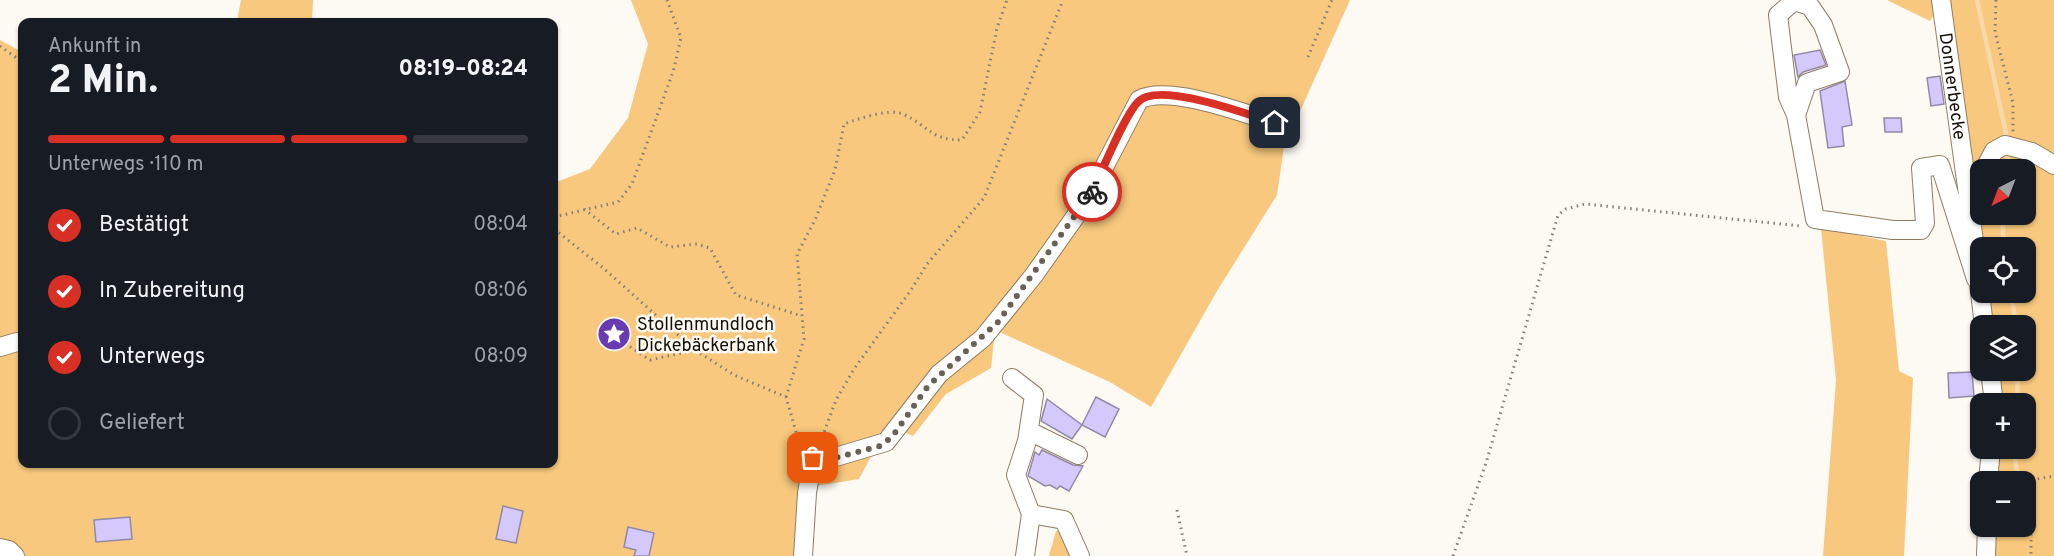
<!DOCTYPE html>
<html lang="de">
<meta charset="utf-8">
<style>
:root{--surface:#171b24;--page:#242831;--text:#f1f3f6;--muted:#9ea1a6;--line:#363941;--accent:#d93025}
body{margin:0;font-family:Overpass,sans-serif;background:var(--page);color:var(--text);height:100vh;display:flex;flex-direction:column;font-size:22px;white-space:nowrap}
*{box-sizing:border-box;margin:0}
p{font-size:20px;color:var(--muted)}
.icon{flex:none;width:33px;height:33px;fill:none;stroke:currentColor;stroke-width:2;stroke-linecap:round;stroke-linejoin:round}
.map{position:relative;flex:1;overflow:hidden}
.drawer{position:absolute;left:18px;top:18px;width:540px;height:450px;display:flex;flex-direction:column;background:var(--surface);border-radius:12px;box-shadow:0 2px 4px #0004}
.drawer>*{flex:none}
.needle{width:39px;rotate:222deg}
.controls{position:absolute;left:1970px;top:159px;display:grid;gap:12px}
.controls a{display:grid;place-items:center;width:66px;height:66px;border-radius:12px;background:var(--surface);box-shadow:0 2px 4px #0004;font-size:30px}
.pin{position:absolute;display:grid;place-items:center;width:51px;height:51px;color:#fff;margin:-26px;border-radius:12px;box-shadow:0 3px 9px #0006}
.courier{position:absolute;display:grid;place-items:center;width:60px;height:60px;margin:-30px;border:4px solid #d93025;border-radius:50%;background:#fff;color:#222;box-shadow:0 2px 8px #0007}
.overview em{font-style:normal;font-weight:800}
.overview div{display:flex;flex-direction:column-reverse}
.overview{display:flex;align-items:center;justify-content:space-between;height:102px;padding:0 30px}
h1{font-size:39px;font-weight:800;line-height:45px}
.bar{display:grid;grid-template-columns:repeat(4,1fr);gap:9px 6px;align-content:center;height:72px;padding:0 30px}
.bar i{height:8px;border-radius:4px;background:var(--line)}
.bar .active{background:var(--accent)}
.bar p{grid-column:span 4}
ol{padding:0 30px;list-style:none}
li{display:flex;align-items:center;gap:18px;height:66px}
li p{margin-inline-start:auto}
li .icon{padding:6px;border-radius:50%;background:var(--accent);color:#fff;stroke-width:4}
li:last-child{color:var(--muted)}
li i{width:33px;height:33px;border:3px solid var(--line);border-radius:50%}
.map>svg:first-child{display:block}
</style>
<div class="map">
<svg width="2054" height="556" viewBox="0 0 2054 556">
<rect width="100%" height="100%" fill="#fdf9f3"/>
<path fill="#f7c87d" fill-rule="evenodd" d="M241 0H313L312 22H237Z
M631 0H1350L1284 147 1277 195 1217 291 1151 407 1110 382 995 330 991 368 946 394 913 436 888 425 859 479 804 488 797 556H0V40L22 52V464H554V183L590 169 628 118 648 44Z
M1887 0H1938L1939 7 1930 21Z
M1944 0H2054V556H1990L1991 527 2025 526V482L1993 481 1996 449 2025 448V404L1999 403 1995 371 2025 370V326L1988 325 1982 293 2025 292V248H1980ZM1980 170H2025V214H1980Z
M1821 228 1886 241 1899 371 1913 378 1904 556H1823L1836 380Z
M1056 531H1068L1077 556H1049Z"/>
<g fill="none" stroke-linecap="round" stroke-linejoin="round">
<path stroke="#f9d9a9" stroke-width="4.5" d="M1977 0 2007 138
M2007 170 2008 151
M2002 214 2004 248
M2011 292 2016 326
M2017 404 2018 370
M2014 448 2018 482"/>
</g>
<path fill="#d5c8fb" stroke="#918aa7" stroke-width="1.5" d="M1820 50 1826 65 1803 72 1798 77 1794 55Z
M1940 76 1944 104 1931 106 1927 78Z
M1845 81 1852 125 1842 127 1844 146 1828 148 1820 91Z
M1884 118H1901L1902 132H1885Z
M1972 372 1974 396 1949 398 1948 373Z
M1096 397 1119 409 1105 437 1082 425Z
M1047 399 1082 425 1072 439 1041 421Z
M1042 450 1073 465 1083 466 1069 491 1060 486 1057 489 1050 485 1045 486 1028 476 1035 452 1039 455Z
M503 506 523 511 516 543 496 539Z
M130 517 132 539 96 542 94 520Z
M628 527 654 533 649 556H634L636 550 624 547Z"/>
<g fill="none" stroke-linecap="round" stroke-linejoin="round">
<defs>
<g id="minor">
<path id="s1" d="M1941 0 1970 209 1984 326"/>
<path d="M1796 115 1807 83 1840 72 1823 25 1810 6 1794 1 1778 15 1788 97 1796 115 1815 219 1893 230H1921L1925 223 1921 168 1940 165 1976 279"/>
<path d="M1984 170 1994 151 2005 145 2032 152 2054 165"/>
<path d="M0 347 17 342"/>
<path d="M1990 370 1994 404"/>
<path d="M1012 378 1034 395 1027 441 1016 475 1031 514 1025 556"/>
<path d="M1029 431 1078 455"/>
<path d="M812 464 886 442 939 374 983 338 1034 275 1087 200 1139 100C1167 84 1244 113 1275 123"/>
<path d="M1988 482 1991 448"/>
<path d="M1031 514 1064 520 1080 556"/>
<path d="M0 548 9 550 15 556"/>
<path d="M803 556 807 493 813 458"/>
<path d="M1986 556 1987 526"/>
</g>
</defs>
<use href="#minor" stroke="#8f7d62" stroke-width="20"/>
<path stroke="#847e76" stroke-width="3" stroke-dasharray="1.5 4.5" stroke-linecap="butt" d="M1996 0 1995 32 2013 103V132
M0 46 22 62
M1308 57 1332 0
M584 209 616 234 637 228 670 247 697 244 710 248 736 295 802 316
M554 217 618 202 632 184 673 72 681 38 667 0
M554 229 602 267 695 350 734 375 786 397 798 439 803 445
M620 340 650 360 695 350
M786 397 804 339 797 254 815 220 835 170 844 124C858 119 889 108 903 114 929 126 930 140 962 140L980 112 997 28 1007 0
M820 443 836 400 854 369 911 290 927 264 984 198 1063 0
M2031 480V556
M2020 482 2054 476
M1177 510 1187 556
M1453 556 1486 463 1558 215 1566 209 1585 204 1801 226"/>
<use href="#minor" stroke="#fff" stroke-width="18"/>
</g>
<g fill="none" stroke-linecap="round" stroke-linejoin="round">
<path stroke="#676158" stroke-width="6" stroke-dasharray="0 10.8" d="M813 458 812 464 880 446 892 437 928 386 998 322 1092 192"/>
<path stroke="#d93025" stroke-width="8" d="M1092 192C1102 172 1124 116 1138 102 1158 80 1249 115 1275 123"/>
</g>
<defs>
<symbol id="sight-disc" viewBox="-11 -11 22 22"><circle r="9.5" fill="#693bb3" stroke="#fdf9f3"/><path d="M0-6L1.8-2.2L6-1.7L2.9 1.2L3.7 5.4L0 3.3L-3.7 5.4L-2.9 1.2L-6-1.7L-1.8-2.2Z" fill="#fff"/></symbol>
</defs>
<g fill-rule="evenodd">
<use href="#sight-disc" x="595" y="315" width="38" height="38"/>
</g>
<g text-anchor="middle" stroke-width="5" stroke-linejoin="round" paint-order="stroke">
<g font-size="18" fill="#160f05" stroke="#fdf9f3">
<text dy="6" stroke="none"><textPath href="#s1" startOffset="87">Donnerbecke</textPath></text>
</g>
<g font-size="18" fill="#160f05" stroke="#fdf9f3" text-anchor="start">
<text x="637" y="330">Stollenmundloch<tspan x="637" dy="21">Dickebäckerbank</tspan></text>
</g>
</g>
</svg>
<div class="controls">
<a><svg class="needle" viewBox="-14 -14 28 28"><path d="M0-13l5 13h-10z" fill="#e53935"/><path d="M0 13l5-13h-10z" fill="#9ea1a6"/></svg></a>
<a><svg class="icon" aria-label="locate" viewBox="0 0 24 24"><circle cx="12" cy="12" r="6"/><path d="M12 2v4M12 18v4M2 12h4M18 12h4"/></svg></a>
<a><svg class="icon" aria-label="layers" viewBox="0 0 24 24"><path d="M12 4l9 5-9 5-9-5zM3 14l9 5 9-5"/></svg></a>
<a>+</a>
<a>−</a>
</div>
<div class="pin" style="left:813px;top:458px;background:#ea580c"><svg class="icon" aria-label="bag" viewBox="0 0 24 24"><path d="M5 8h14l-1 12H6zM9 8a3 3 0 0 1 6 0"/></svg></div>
<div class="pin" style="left:1275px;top:123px;background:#1f2937"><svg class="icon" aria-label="home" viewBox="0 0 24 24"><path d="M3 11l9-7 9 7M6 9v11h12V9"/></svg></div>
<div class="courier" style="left:1092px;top:192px"><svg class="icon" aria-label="bike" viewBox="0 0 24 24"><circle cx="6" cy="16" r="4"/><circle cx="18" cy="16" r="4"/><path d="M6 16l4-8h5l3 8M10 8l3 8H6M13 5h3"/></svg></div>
<section class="drawer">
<div class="overview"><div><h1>2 Min.</h1><p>Ankunft in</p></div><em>08:19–08:24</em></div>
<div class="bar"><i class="active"></i><i class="active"></i><i class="active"></i><i></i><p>Unterwegs · 110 m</p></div>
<ol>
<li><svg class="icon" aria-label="check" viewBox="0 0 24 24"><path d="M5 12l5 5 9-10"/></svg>Bestätigt<p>08:04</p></li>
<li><svg class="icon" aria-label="check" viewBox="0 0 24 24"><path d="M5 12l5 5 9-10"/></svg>In Zubereitung<p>08:06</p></li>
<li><svg class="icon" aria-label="check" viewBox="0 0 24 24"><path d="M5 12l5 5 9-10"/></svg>Unterwegs<p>08:09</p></li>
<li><i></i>Geliefert</li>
</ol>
</section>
</div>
